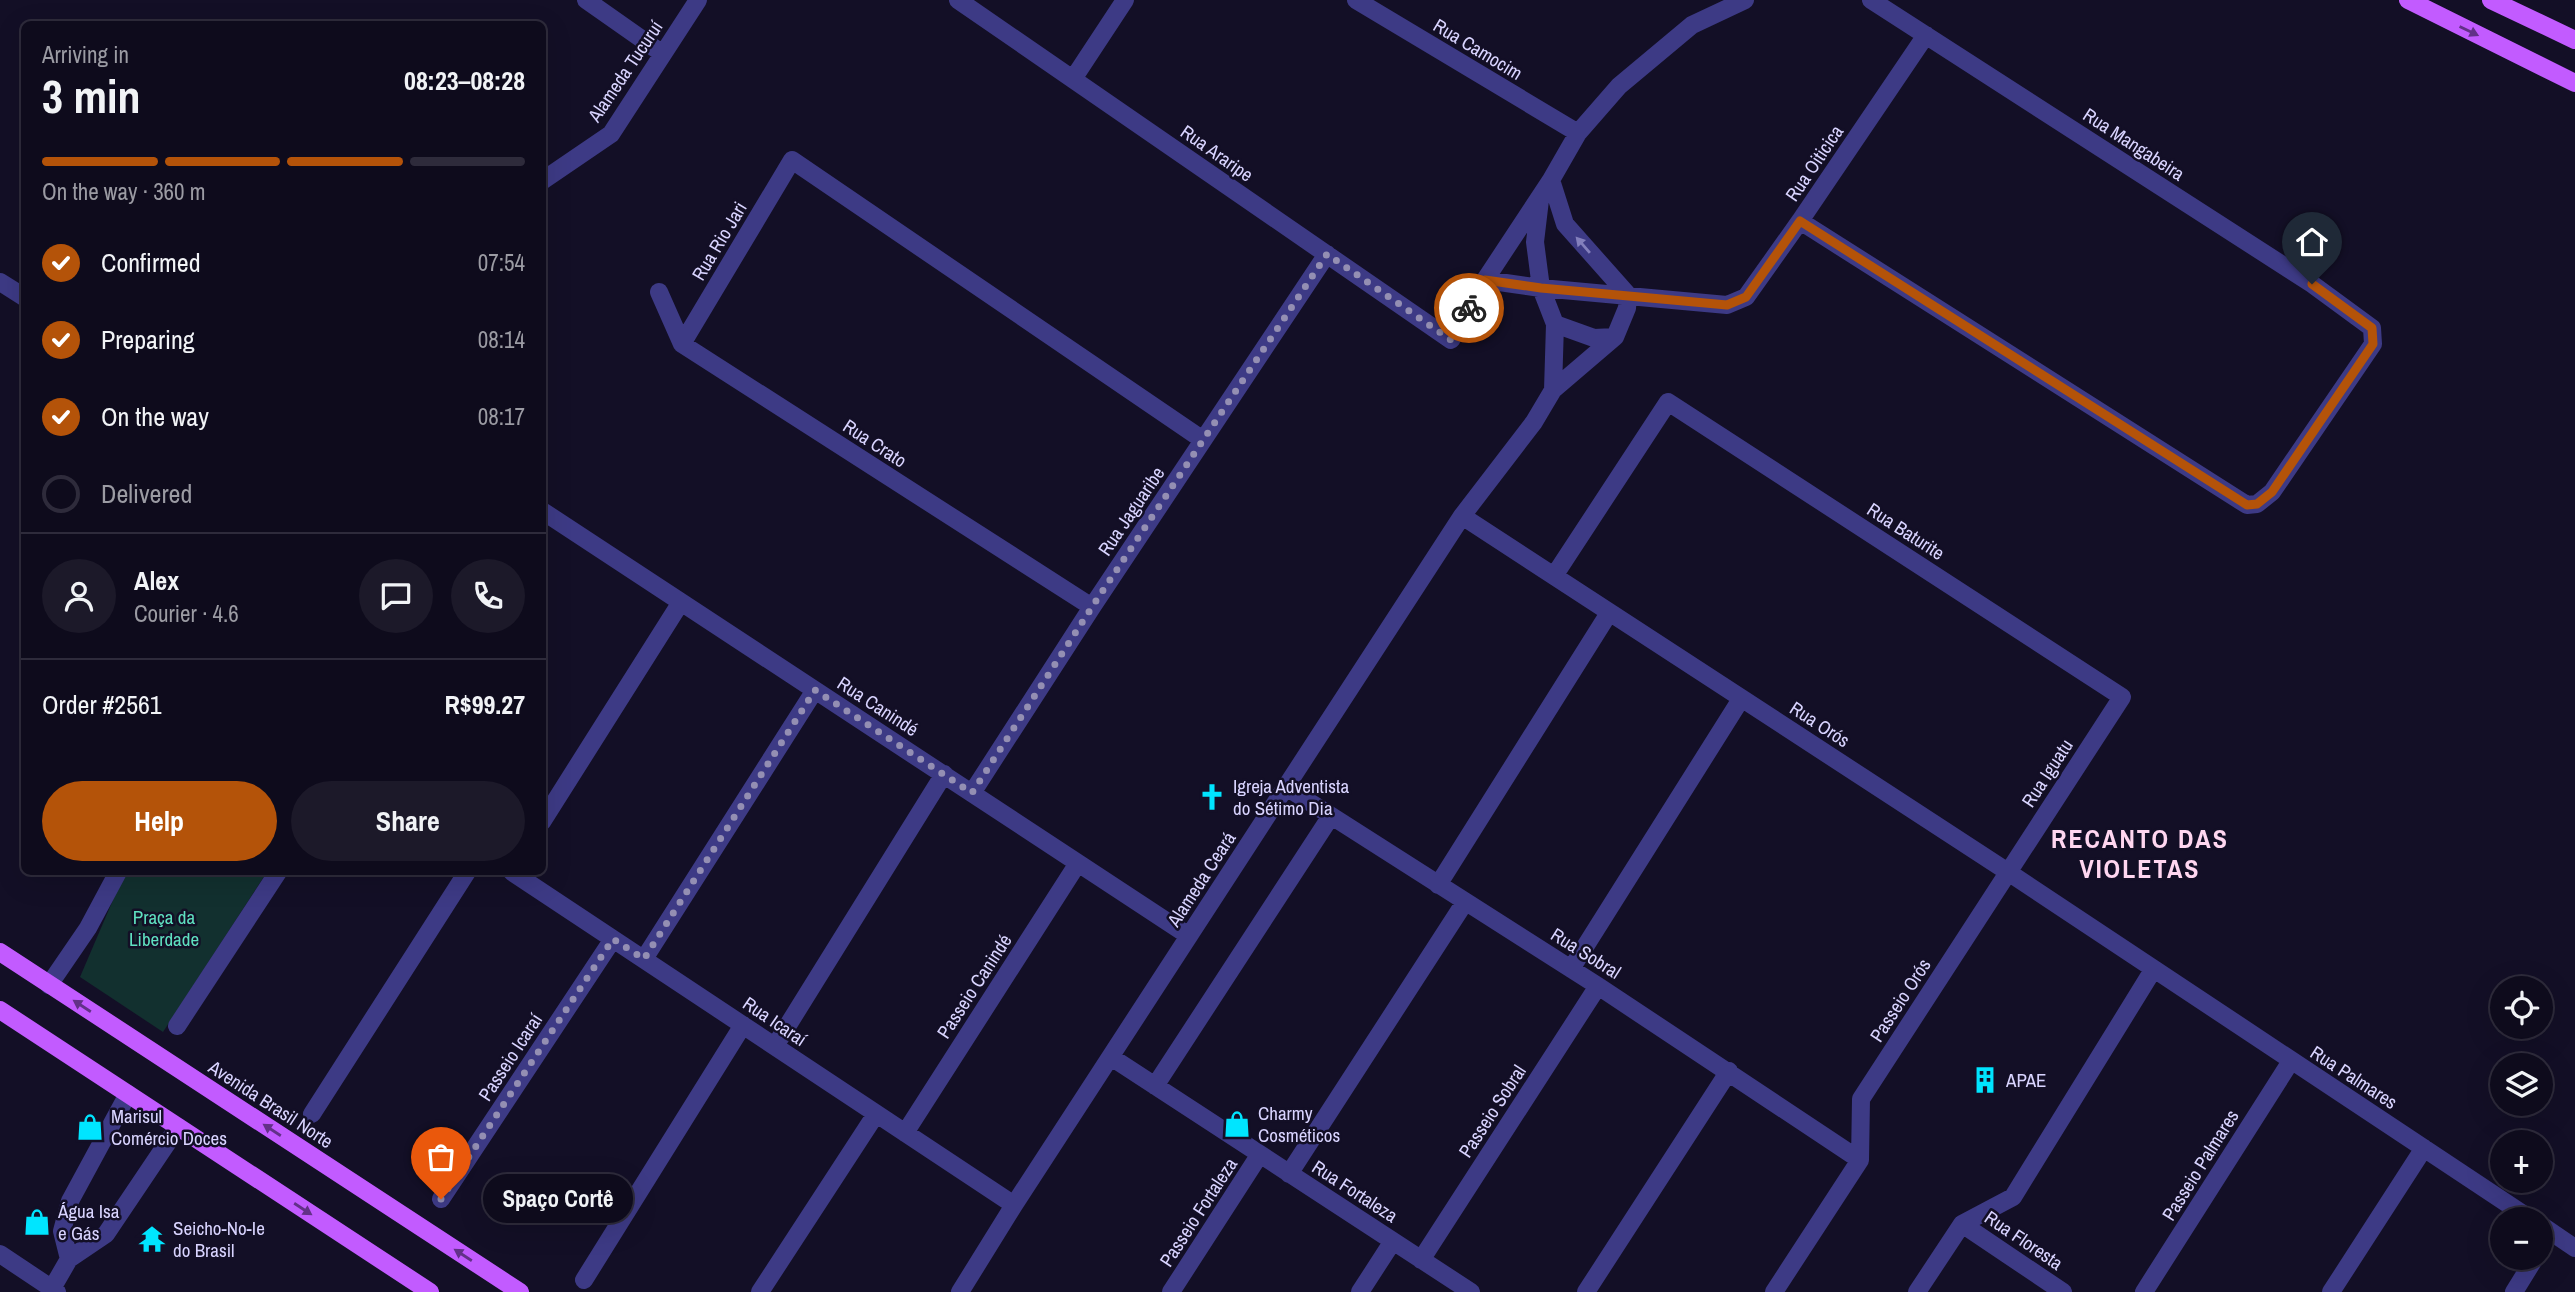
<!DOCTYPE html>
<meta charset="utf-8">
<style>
:root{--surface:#0e0b1c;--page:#1c1929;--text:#f1f3f6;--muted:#9b9ba3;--line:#2e2b3b;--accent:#b45309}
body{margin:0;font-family:"Archivo Narrow",sans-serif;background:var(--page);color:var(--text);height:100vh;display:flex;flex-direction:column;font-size:26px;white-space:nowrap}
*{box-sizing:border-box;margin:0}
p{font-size:23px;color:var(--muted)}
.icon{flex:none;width:38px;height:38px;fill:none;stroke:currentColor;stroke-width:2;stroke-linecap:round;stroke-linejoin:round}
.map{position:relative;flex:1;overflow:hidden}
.panel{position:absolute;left:21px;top:21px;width:525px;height:854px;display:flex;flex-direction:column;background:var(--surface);border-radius:10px;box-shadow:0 7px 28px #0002,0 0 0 2px var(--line)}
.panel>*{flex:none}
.tools{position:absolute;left:2490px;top:976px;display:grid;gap:14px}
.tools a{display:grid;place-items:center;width:63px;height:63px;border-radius:50%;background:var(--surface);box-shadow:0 7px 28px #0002,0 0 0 2px var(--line);font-size:35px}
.pin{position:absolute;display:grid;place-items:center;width:60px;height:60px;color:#fff;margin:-72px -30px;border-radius:50% 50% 50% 0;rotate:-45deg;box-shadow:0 0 7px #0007}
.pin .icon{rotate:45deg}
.courier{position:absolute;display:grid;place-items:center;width:70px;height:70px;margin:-35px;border:5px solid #b45309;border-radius:50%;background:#fff;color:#222;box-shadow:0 2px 9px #0007}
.bubble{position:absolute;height:49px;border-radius:24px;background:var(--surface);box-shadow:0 7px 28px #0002,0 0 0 2px var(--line);font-size:23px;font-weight:700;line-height:49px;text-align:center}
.summary em{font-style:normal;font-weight:700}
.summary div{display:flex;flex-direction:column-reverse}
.summary{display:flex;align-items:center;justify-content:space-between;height:119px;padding:0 21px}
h1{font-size:46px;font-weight:700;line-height:52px}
.bar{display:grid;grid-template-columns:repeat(4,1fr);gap:10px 7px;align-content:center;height:84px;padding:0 21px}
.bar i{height:9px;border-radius:5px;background:var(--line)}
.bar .current{background:var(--accent)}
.bar p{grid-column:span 4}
.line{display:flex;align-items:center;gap:18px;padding:0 21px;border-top:2px solid var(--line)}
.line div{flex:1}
.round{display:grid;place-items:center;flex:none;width:74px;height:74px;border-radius:37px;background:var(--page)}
ol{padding:0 21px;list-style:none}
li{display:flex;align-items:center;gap:21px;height:77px}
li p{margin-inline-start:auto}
li .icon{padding:7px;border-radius:50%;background:var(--accent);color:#fff;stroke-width:4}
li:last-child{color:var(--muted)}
li i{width:38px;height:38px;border:4px solid var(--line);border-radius:50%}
.primary-button{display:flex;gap:14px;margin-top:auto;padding:14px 21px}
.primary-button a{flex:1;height:80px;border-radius:42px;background:var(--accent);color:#fff;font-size:28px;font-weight:700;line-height:80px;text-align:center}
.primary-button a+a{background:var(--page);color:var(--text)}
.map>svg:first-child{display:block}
</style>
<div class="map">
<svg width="2575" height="1292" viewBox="0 0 2575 1292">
<rect width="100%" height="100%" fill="#130f26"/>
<path fill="#12302f" d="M125 872H267L163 1032 80 977Z"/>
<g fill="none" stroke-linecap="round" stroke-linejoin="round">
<path stroke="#3d3a85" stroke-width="18" d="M586 0 663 54
M958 0 1451 340 1485 280 1551 180 1578 133 1619 86 1692 25 1745 0
M1356 0 1578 133
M1073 79 1125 0
M542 181 611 134 698 0
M1540 200 1535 242 1541 288 1555 324 1553 390
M1800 221 2247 505 2257 504 2272 492 2373 344 2372 328 2312 284 1871 0
M1485 280 1541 288 1727 305 1746 297 1800 221 1926 35
M0 282 24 297
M659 292 682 344 1092 607
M1555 324 1594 338 1615 337
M682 344 792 160 1203 440
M542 515 544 512 1189 936
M1462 516 2008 872 2532 1220
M1554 576 1668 402 2122 697 1861 1099 1860 1160
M1286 787 1598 986 1860 1160
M972 793 1092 607 1327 254
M542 822 681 602
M512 872 1014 1205
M1438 885 1609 613
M644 959 815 690
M1571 969 1741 699
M49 985 88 928 118 872
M177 1026 278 872
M775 1046 944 774
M1111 1057 1471 1292
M1155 1086 1331 816
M312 1114 467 872
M905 1133 1078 863
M1289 1174 1465 902
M441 1199 613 939
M1962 1224 2063 1292
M2541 1225 2575 1248
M0 1254 57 1292
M69 1259 62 1231 70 1201 128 1094
M1421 1260 1598 986
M584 1280 743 1025
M50 1292 69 1259 106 1234 178 1127
M760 1292 876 1114
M960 1292 1014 1205 1462 516 1534 422 1553 390 1615 337 1627 308 1628 295 1565 224 1551 180
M1171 1292 1260 1154
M1360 1292 1393 1241
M1586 1292 1729 1071
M1774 1292 1860 1160
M1917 1292 1962 1224 2013 1197 2153 970
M2144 1292 2291 1061
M2331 1292 2424 1148
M2514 1292 2535 1258"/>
<path stroke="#c25bff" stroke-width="18" d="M2408 0 2575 83
M2491 0 2575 40
M0 952 520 1292
M0 1010 430 1292"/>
</g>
<defs><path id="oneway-solid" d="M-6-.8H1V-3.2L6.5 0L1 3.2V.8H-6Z" transform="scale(1.75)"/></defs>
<g fill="#623188">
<use href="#oneway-solid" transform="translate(2469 31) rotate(26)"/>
<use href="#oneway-solid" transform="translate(82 1006) rotate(-147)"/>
<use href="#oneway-solid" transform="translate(272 1130) rotate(-147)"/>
<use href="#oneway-solid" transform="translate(303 1209) rotate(33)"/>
<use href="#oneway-solid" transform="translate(463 1255) rotate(-147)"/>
</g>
<use fill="#837fbc" href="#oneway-solid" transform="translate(1583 245) rotate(-131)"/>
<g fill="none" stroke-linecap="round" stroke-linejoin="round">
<path stroke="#948fb3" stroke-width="7" stroke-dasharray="0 12.6" d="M441 1199 613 939 644 959 815 690 972 793 1092 607 1327 254 1451 340 1469 308"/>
<path stroke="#b45309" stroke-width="9" d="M1469 308 1485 280 1541 288 1727 305 1746 297 1800 221 2247 505 2257 504 2272 492 2373 344 2372 328 2312 284"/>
</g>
<defs>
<symbol id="church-bare" viewBox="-9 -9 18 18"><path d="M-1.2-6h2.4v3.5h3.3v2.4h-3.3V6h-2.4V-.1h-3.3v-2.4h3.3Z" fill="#00e5ff" stroke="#130f26" stroke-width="2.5" paint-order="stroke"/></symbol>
<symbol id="building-bare" viewBox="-9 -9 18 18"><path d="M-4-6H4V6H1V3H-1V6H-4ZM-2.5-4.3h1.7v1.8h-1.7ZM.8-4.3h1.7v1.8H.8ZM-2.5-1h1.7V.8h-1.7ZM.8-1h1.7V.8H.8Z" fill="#00e5ff" stroke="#130f26" stroke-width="2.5" paint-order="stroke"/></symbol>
<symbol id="shop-bare" viewBox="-9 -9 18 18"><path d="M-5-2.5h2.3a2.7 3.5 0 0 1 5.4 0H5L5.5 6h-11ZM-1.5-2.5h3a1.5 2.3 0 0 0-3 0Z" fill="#00e5ff" stroke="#130f26" stroke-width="2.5" paint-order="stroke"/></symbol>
<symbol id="temple-bare" viewBox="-9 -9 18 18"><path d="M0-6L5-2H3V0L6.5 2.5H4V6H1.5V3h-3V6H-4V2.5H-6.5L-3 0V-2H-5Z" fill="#00e5ff" stroke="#130f26" stroke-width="2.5" paint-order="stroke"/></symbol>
</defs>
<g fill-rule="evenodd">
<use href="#church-bare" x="1193" y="778" width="38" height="38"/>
<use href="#building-bare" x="1966" y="1061" width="38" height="38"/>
<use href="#shop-bare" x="1218" y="1105" width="38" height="38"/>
<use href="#shop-bare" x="71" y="1108" width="38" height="38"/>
<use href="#shop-bare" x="18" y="1203" width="38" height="38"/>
<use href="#temple-bare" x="133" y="1220" width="38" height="38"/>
</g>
<g text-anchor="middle" stroke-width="5" stroke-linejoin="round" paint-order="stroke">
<g font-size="19" fill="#d9d4ff" stroke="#130f26">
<text transform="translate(1478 49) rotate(31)" y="7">Rua Camocim</text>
<text transform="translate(625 71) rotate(-56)" y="7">Alameda Tucuruí</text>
<text transform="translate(2134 144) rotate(33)" y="7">Rua Mangabeira</text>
<text transform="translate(1217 153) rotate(35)" y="7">Rua Araripe</text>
<text transform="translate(1814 163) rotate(-56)" y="7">Rua Oiticica</text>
<text transform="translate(719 241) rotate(-59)" y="7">Rua Rio Jari</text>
<text transform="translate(875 443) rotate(33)" y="7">Rua Crato</text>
<text transform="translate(1131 511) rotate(-56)" y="7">Rua Jaguaribe</text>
<text transform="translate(1906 531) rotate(33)" y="7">Rua Baturite</text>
<text transform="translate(878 706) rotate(33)" y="7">Rua Canindé</text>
<text transform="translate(1820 724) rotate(33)" y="7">Rua Orós</text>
<text transform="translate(2047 773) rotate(-57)" y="7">Rua Iguatu</text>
<text transform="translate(1201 879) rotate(-57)" y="7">Alameda Ceará</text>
<text transform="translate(1586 953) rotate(32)" y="7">Rua Sobral</text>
<text transform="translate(974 986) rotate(-57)" y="7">Passeio Canindé</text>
<text transform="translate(1900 1000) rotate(-57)" y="7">Passeio Orós</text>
<text transform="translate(775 1021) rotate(34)" y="7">Rua Icaraí</text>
<text transform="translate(510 1057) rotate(-57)" y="7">Passeio Icaraí</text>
<text transform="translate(2354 1077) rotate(33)" y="7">Rua Palmares</text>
<text transform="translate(271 1104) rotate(33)" y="7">Avenida Brasil Norte</text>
<text transform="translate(1492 1111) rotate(-57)" y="7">Passeio Sobral</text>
<text transform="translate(2200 1165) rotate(-58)" y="7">Passeio Palmares</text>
<text transform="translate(1355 1191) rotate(33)" y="7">Rua Fortaleza</text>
<text transform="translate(1198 1212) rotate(-57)" y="7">Passeio Fortaleza</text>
<text transform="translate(2024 1240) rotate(34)" y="7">Rua Floresta</text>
</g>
<g font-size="19" fill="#d9d4ff" stroke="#130f26" text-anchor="start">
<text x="1233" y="793">Igreja Adventista<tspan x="1233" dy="22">do Sétimo Dia</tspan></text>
<text x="2006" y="1087">APAE</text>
<text x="1258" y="1120">Charmy<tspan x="1258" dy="22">Cosméticos</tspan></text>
<text x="111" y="1123">Marisul<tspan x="111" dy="22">Comércio Doces</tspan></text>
<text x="58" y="1218">Água Isa<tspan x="58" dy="22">e Gás</tspan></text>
<text x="173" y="1235">Seicho-No-Ie<tspan x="173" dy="22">do Brasil</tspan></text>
</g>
<g font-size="19" fill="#5fe0c0" stroke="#130f26">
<text x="164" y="924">Praça da<tspan x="164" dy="22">Liberdade</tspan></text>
</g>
<g font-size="26" font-weight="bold" letter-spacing="2" fill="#ffd6f0" stroke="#130f26">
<text x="2140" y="848">RECANTO DAS<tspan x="2140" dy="30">VIOLETAS</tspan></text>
</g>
</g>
</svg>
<div class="tools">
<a><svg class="icon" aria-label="locate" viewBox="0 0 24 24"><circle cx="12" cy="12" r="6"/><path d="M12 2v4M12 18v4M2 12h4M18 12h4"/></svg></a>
<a><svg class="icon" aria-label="layers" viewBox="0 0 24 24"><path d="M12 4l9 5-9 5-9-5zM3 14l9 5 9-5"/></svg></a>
<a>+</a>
<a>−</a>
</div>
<div class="pin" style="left:441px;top:1199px;background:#ea580c"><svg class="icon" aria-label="bag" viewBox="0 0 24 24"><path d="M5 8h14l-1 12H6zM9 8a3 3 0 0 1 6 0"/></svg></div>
<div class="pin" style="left:2312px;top:284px;background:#1f2937"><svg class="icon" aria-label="home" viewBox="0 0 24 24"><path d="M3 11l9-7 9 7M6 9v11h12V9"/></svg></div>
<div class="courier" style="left:1469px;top:308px"><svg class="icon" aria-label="bike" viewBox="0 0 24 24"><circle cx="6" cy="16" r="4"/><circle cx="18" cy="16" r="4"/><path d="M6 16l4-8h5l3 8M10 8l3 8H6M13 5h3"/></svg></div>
<div class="bubble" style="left:483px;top:1174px;width:150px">Spaço Cortê</div>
<section class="panel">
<div class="summary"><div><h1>3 min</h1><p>Arriving in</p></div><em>08:23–08:28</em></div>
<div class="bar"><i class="current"></i><i class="current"></i><i class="current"></i><i></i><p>On the way · 360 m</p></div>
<ol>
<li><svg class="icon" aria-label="check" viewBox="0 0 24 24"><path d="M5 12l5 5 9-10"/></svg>Confirmed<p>07:54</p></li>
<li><svg class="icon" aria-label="check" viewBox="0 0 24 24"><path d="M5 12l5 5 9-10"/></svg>Preparing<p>08:14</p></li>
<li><svg class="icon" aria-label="check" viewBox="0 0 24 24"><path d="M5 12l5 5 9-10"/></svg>On the way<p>08:17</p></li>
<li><i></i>Delivered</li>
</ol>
<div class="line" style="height:126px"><a class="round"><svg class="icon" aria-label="person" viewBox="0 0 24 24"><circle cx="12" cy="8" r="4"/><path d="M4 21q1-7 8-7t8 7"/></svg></a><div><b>Alex</b><p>Courier · 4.6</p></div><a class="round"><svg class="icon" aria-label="chat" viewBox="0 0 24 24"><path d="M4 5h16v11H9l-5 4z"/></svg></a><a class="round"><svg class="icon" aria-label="phone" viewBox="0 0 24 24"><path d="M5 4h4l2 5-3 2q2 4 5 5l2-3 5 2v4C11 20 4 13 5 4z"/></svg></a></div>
<div class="line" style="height:91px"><div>Order #2561</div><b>R$99.27</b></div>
<div class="primary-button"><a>Help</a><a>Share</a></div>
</section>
</div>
